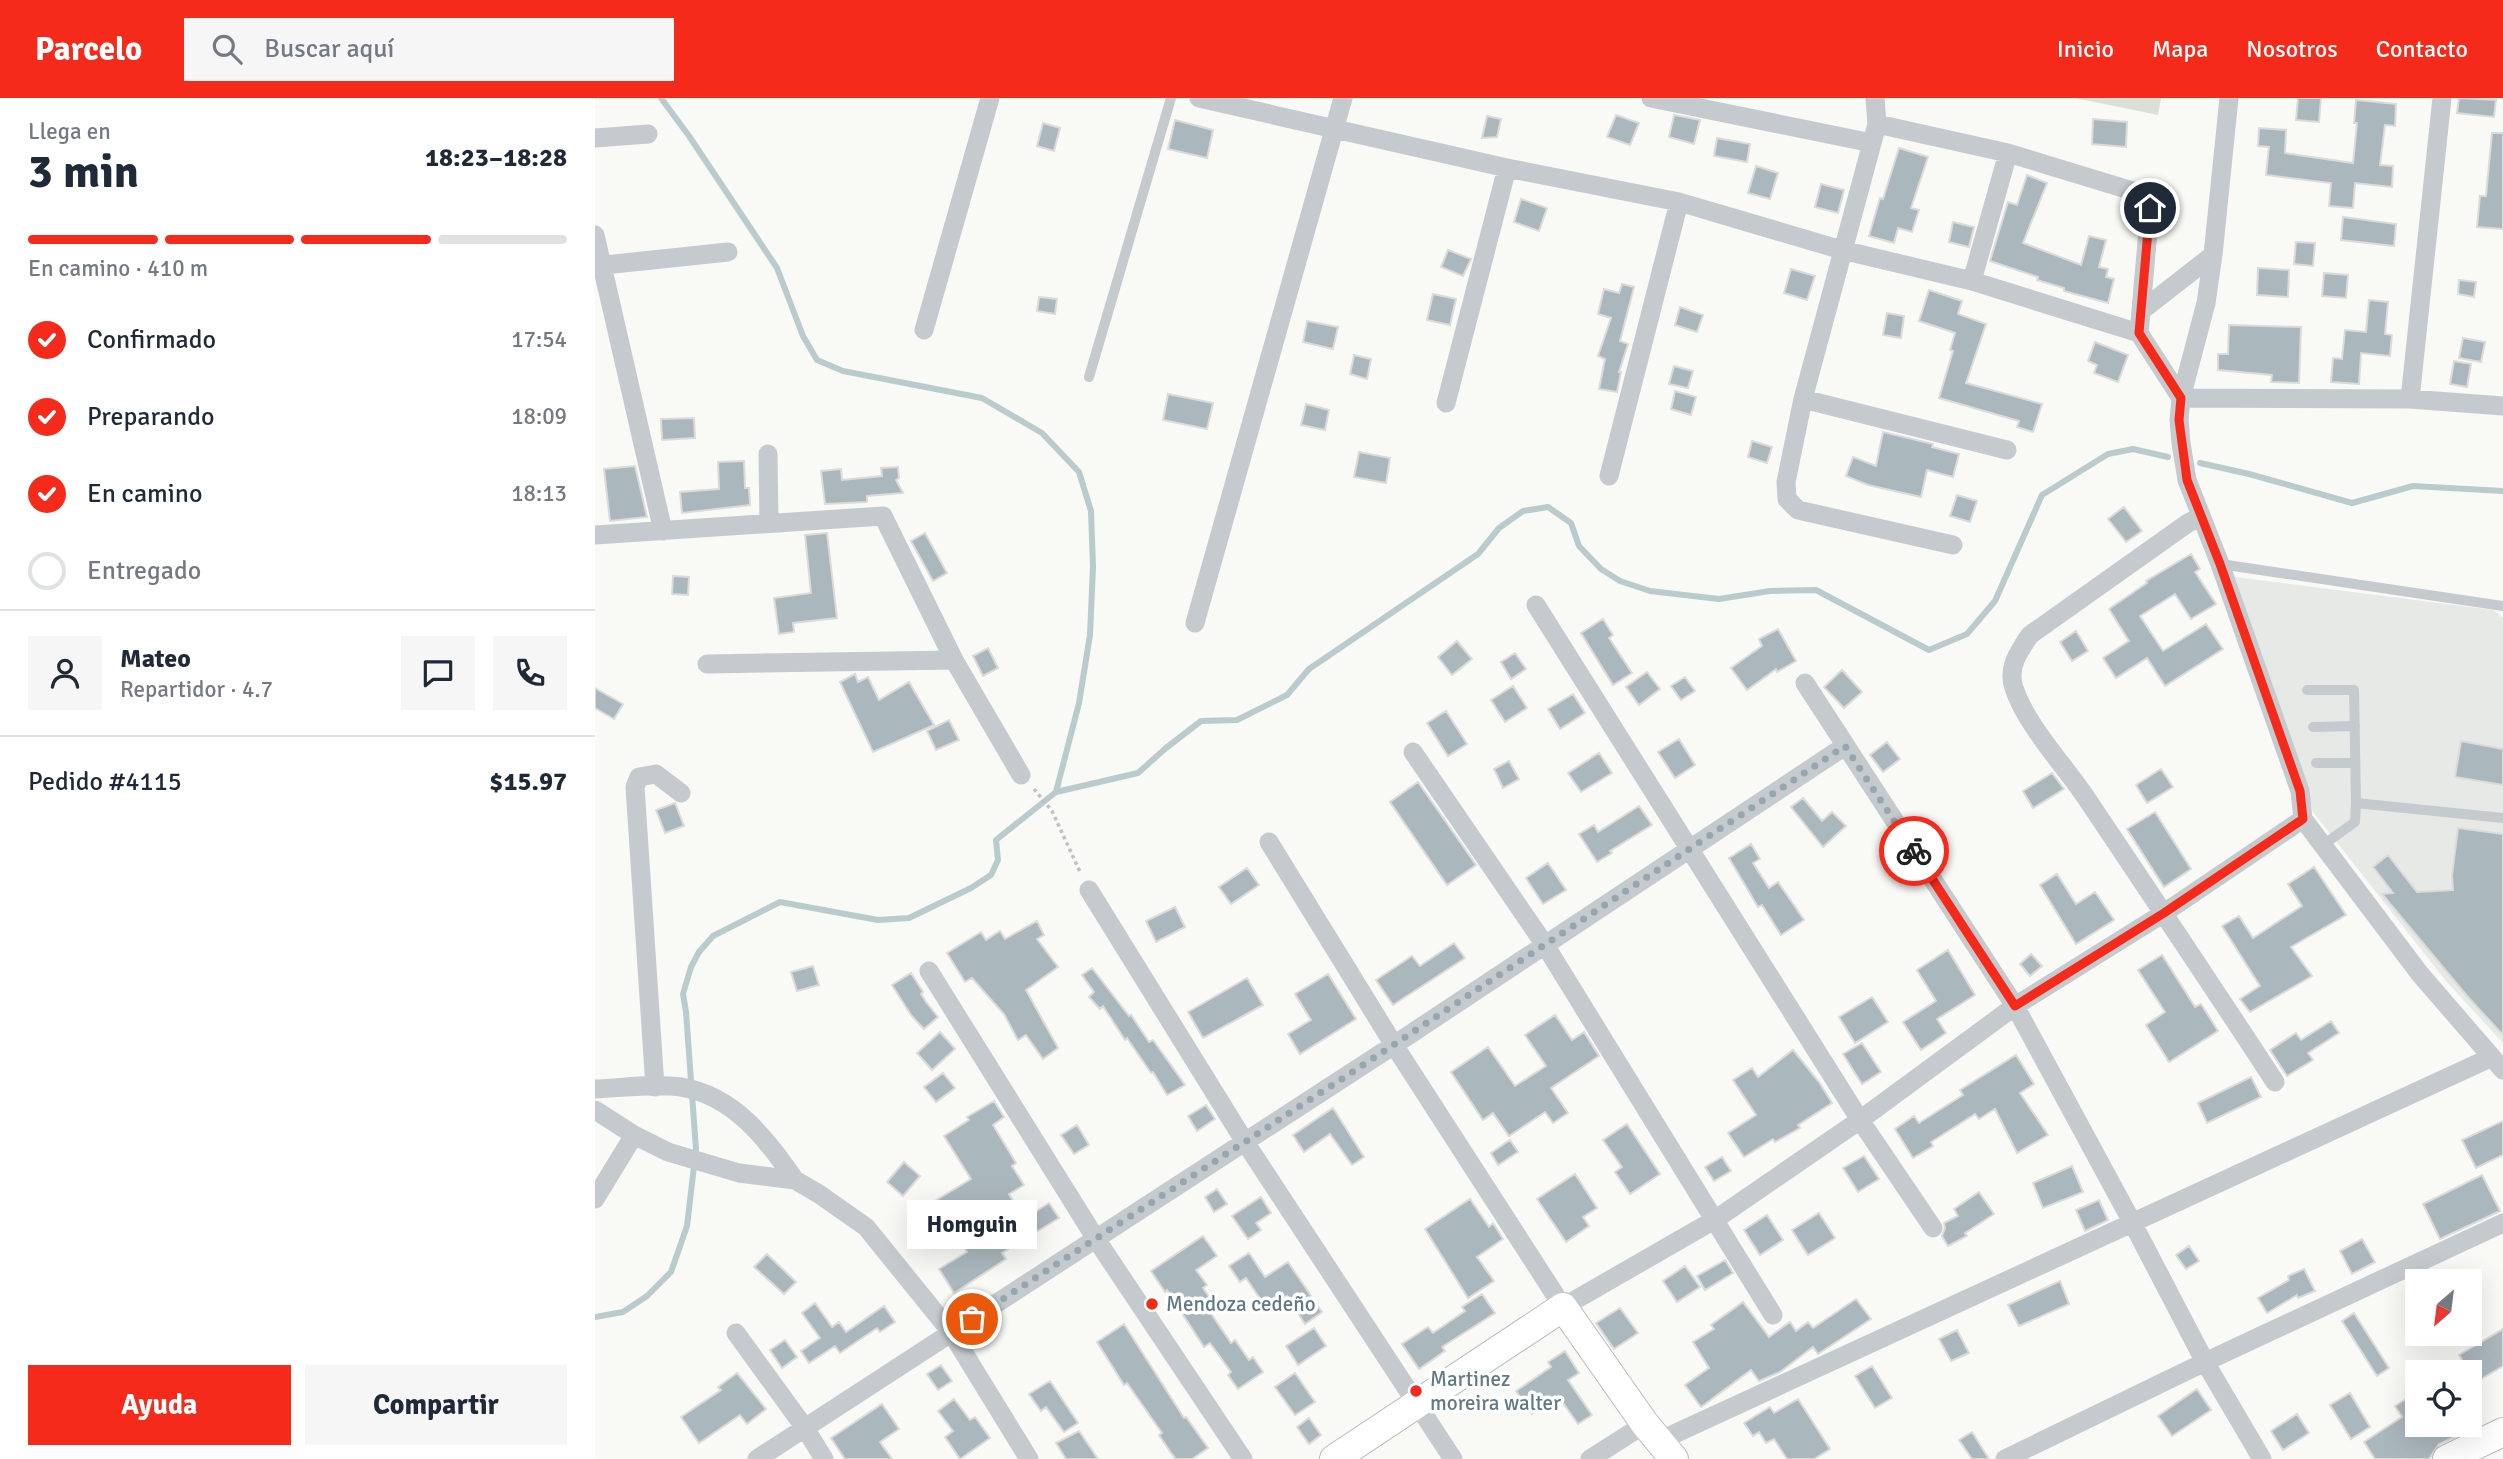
<!DOCTYPE html>
<html lang="es">
<meta charset="utf-8">
<style>
:root{--surface:#fff;--page:#f6f6f7;--text:#1f2937;--muted:#747a83;--line:#e0e1e3;--accent:#f62a1a}
body{margin:0;font-family:Signika,sans-serif;background:var(--page);color:var(--text);height:100vh;display:flex;flex-direction:column;font-size:26px;white-space:nowrap}
*{box-sizing:border-box;margin:0}
p{font-size:23px;color:var(--muted)}
.icon{flex:none;width:38px;height:38px;fill:none;stroke:currentColor;stroke-width:2;stroke-linecap:round;stroke-linejoin:round}
.map{position:relative;flex:1;overflow:hidden}
.sheet{display:flex;flex-direction:column;background:var(--surface);width:595px}
.sheet>*{flex:none}
.needle{width:46px;rotate:208deg}
.tools{position:absolute;left:1810px;top:1171px;display:grid;gap:14px}
.tools a{display:grid;place-items:center;width:77px;height:77px;border-radius:0px;background:var(--surface);box-shadow:0 7px 28px #0002;font-size:35px}
.pin{position:absolute;display:grid;place-items:center;width:60px;height:60px;color:#fff;margin:-30px;border:4px solid #fff;border-radius:50%;box-shadow:0 2px 7px #0007}
.courier{position:absolute;display:grid;place-items:center;width:70px;height:70px;margin:-35px;border:5px solid #f62a1a;border-radius:50%;background:#fff;color:#222;box-shadow:0 2px 9px #0007}
.bubble{position:absolute;height:49px;border-radius:0px;background:var(--surface);box-shadow:0 7px 28px #0002;font-size:23px;font-weight:700;line-height:49px;text-align:center}
.head em{font-style:normal;font-weight:700}
.head div{display:flex;flex-direction:column-reverse}
.head{display:flex;align-items:center;justify-content:space-between;height:119px;padding:0 28px}
h1{font-size:46px;font-weight:700;line-height:52px}
.bar{display:grid;grid-template-columns:repeat(4,1fr);gap:10px 7px;align-content:center;height:84px;padding:0 28px}
.bar i{height:9px;border-radius:5px;background:var(--line)}
.bar .active{background:var(--accent)}
.bar p{grid-column:span 4}
.line{display:flex;align-items:center;gap:18px;padding:0 28px;border-top:2px solid var(--line)}
.line div{flex:1}
.round{display:grid;place-items:center;flex:none;width:74px;height:74px;border-radius:0px;background:var(--page)}
ol{padding:0 28px;list-style:none}
li{display:flex;align-items:center;gap:21px;height:77px}
li p{margin-inline-start:auto}
li .icon{padding:7px;border-radius:50%;background:var(--accent);color:#fff;stroke-width:4}
li:last-child{color:var(--muted)}
li i{width:38px;height:38px;border:4px solid var(--line);border-radius:50%}
.cta{display:flex;gap:14px;margin-top:auto;padding:14px 28px}
.cta a{flex:1;height:80px;border-radius:0px;background:var(--accent);color:#fff;font-size:28px;font-weight:700;line-height:80px;text-align:center}
.cta a+a{background:var(--page);color:var(--text)}
header{display:flex;align-items:center;gap:42px;box-sizing:border-box;height:98px;padding:0 35px;background:var(--accent);color:#fff}
header strong{font-size:33px}
nav{display:flex;gap:38px;margin-inline-start:auto;font-size:24px}
.search{width:490px;height:63px;background:var(--page);display:flex;align-items:center;gap:18px;box-sizing:border-box;padding:0 24px;border-radius:0px;color:var(--muted);font-size:26px}
main{display:flex;flex:1;min-height:0}
.map>svg:first-child{display:block}
</style>
<header>
<strong>Parcelo</strong>
<div class="search"><svg class="icon" aria-label="search" viewBox="0 0 24 24"><circle cx="10" cy="10" r="6"/><path d="M15 15l6 6"/></svg>Buscar aquí</div>
<nav><a>Inicio</a><a>Mapa</a><a>Nosotros</a><a>Contacto</a></nav>
</header>
<main>
<section class="sheet">
<div class="head"><div><h1>3 min</h1><p>Llega en</p></div><em>18:23–18:28</em></div>
<div class="bar"><i class="active"></i><i class="active"></i><i class="active"></i><i></i><p>En camino · 410 m</p></div>
<ol>
<li><svg class="icon" aria-label="check" viewBox="0 0 24 24"><path d="M5 12l5 5 9-10"/></svg>Confirmado<p>17:54</p></li>
<li><svg class="icon" aria-label="check" viewBox="0 0 24 24"><path d="M5 12l5 5 9-10"/></svg>Preparando<p>18:09</p></li>
<li><svg class="icon" aria-label="check" viewBox="0 0 24 24"><path d="M5 12l5 5 9-10"/></svg>En camino<p>18:13</p></li>
<li><i></i>Entregado</li>
</ol>
<div class="line" style="height:126px"><a class="round"><svg class="icon" aria-label="person" viewBox="0 0 24 24"><circle cx="12" cy="8" r="4"/><path d="M4 21q1-7 8-7t8 7"/></svg></a><div><b>Mateo</b><p>Repartidor · 4.7</p></div><a class="round"><svg class="icon" aria-label="chat" viewBox="0 0 24 24"><path d="M4 5h16v11H9l-5 4z"/></svg></a><a class="round"><svg class="icon" aria-label="phone" viewBox="0 0 24 24"><path d="M5 4h4l2 5-3 2q2 4 5 5l2-3 5 2v4C11 20 4 13 5 4z"/></svg></a></div>
<div class="line" style="height:91px"><div>Pedido #4115</div><b>$15.97</b></div>
<div class="cta"><a>Ayuda</a><a>Compartir</a></div>
</section>
<div class="map">
<svg width="1908" height="1361" viewBox="0 0 1908 1361">
<rect width="100%" height="100%" fill="#f9f9f6"/>
<path fill="#e7e9e7" d="M1640 479 1898 512 1908 520V945L1851 883 1718 714Z"/>
<path fill="#dae0d5" d="M1480 0H1566L1563 17Z"/>
<g fill="none" stroke-linecap="round" stroke-linejoin="round">
<path stroke="#bacbcd" stroke-width="6" d="M66 0 94 38 182 170 208 238 222 262 248 273 387 300 447 335 484 374 496 413 498 469 495 537 484 605 461 694
M1605 365 1654 376 1757 405 1818 388 1908 393
M0 1219 28 1214 52 1198 76 1174 92 1128 101 1051 91 914 88 896 96 869 104 854 118 838 185 804 283 822 314 820 376 790 396 777 403 762 401 742 461 694 543 675 571 650 606 623 642 622 692 597 714 571 883 456 904 430 928 413 953 409 976 425 984 448 1006 471 1025 483 1055 493 1124 501 1175 493 1221 492 1334 552 1372 536 1400 503 1447 397 1513 356 1538 351 1573 359"/>
</g>
<path fill="#aab7bc" stroke="#dbdbd9" stroke-width="2" d="M1703 0H1726L1724 24 1701 22Z
M1864 0 1901 2 1899 19 1862 15Z
M1761 2 1801 6 1800 28 1790 27 1785 67 1798 68 1797 89 1760 85 1758 110 1734 108 1736 85 1671 77 1674 49 1663 48 1664 30 1691 32 1690 55 1758 65 1762 25H1759Z
M1021 17 1044 25 1035 47 1012 39Z
M1079 17 1105 22 1099 46 1074 39Z
M892 18 906 21 902 39 887 40Z
M1498 21 1532 24 1531 49 1497 46Z
M580 22 618 32 612 60 573 51Z
M448 25 465 30 459 53 442 48Z
M1897 35H1908V131L1882 129 1885 98H1891Z
M1122 40 1155 46 1152 64 1119 58Z
M1304 50 1333 59 1316 110 1324 112 1317 134 1303 130 1299 145 1274 138 1285 100 1288 101Z
M1161 68 1183 75 1175 101 1153 95Z
M1432 77 1452 85 1428 145 1486 167 1494 138 1511 142 1504 169 1513 171 1511 179 1519 181 1513 205 1469 193V190L1442 182 1443 179 1395 163 1413 104 1422 107Z
M1226 86 1249 92 1243 115 1220 109Z
M926 101 952 110 944 133 919 124Z
M1748 119 1801 126 1799 148 1746 142Z
M1358 124 1379 129 1374 149 1354 144Z
M1701 144 1720 145 1718 168 1699 166Z
M853 152 876 161 868 178 846 169Z
M1663 170 1694 172 1693 199 1662 197Z
M1196 171 1220 178 1212 202 1189 195Z
M1729 175 1753 177 1751 200 1727 198Z
M1864 182 1881 184 1879 199 1863 196Z
M1027 186 1039 189 1025 243 1033 246 1024 274H1026L1022 294 1004 291 1010 261 1003 258 1016 220 1003 216 1009 191 1024 195Z
M1334 192 1367 203 1363 216 1391 226 1371 285 1447 306 1438 334 1422 329 1424 323 1344 300 1358 253 1355 252 1360 235 1324 223Z
M838 196 861 201 855 227 832 222Z
M444 199 462 201 460 216 442 213Z
M1774 202 1793 204 1790 236 1797 237 1795 258 1766 255 1764 286 1736 284 1738 260 1747 261 1750 232 1771 234Z
M1085 209 1108 217 1102 234 1080 227Z
M1292 215 1309 218 1306 240 1288 237Z
M712 223 743 229 738 251 708 244Z
M1634 227 1706 229 1704 285 1676 284 1677 277 1623 272V256H1633Z
M1868 240 1890 244 1886 264 1864 260Z
M1500 244 1533 257 1523 284 1499 275 1502 267 1493 263Z
M759 257 776 261 772 281 755 276Z
M1859 263 1876 266 1872 289 1855 286Z
M1079 268 1098 273 1093 290 1074 286Z
M1080 293 1101 299 1096 317 1076 311Z
M573 296 618 305 612 331 568 322Z
M711 306 734 312 730 332 706 327Z
M99 320 100 340 67 342 66 321Z
M1288 334 1338 346 1337 349 1364 356 1358 379 1332 372 1326 399 1273 387 1251 378 1258 359 1281 368Z
M1157 343 1177 349 1172 365 1153 359Z
M764 354 795 360 791 385 759 379Z
M149 363 150 390H154L155 407 87 415 85 394 124 391 123 364Z
M40 368 52 419 15 423 9 371Z
M303 369 304 380 301 382 308 395 272 398V404L230 406 226 373 246 371 247 382 287 378 286 370Z
M1362 397 1382 403 1375 424 1355 418Z
M1529 409 1547 433 1531 444 1513 421Z
M232 435 242 520 198 525 199 534 184 536 179 500 216 495 210 437Z
M330 435 352 475 338 483 316 443Z
M1596 456 1605 471 1600 474 1621 506 1596 521 1580 496 1545 518 1568 553 1611 526 1628 551 1570 588 1552 560 1521 580 1508 560 1534 543 1514 511 1552 485 1551 483Z
M78 478 94 479 93 497 77 496Z
M1008 521 1018 537 1014 540 1037 575 1018 587 986 535Z
M1183 531 1201 563 1182 574 1181 571 1152 592 1136 570 1167 548 1164 541Z
M1481 533 1493 553 1477 563 1465 544Z
M862 543 877 561 857 577 843 559Z
M393 550 403 570 388 578 378 558Z
M920 555 931 571 916 581 906 564Z
M1247 572 1267 594 1249 610 1229 589Z
M1052 574 1065 591 1044 607 1031 589Z
M260 576 263 584 273 579 284 602 314 584 339 627 278 654 245 584Z
M1090 579 1100 593 1086 602 1076 588Z
M918 588 932 610 910 624 896 602Z
M0 590 28 606 19 621 0 610Z
M978 596 990 615 965 631 953 611Z
M851 613 872 646 853 658 832 625Z
M354 622 364 642 341 652 332 633Z
M1084 641 1100 667 1080 680 1063 654Z
M1866 643 1908 651V687L1860 679Z
M1292 644 1305 661 1288 674 1275 657Z
M1004 655 1017 675 986 694 973 675Z
M914 663 924 681 908 690 899 671Z
M1566 671 1578 689 1552 705 1541 687Z
M1457 675 1469 691 1438 710 1428 693Z
M823 684 881 767 852 787 795 704Z
M1208 700 1227 723 1237 714 1251 728 1228 749 1196 709Z
M80 705 89 728 70 735 61 712Z
M1044 708 1057 727 1015 753 1017 755 1002 764 984 736 999 727 1003 734Z
M1560 714 1596 771 1569 789 1532 731Z
M1863 730 1908 736V937L1872 898 1787 796 1798 795 1778 769 1793 757 1822 794 1858 792 1857 777Z
M1156 746 1165 761 1158 765 1174 790 1183 784 1209 822 1186 837 1167 807 1163 809 1134 760Z
M953 765 971 792 948 806 931 780Z
M1719 769 1751 817 1696 849 1717 878 1655 914 1645 901 1665 888 1627 828 1644 818 1658 840 1707 808 1693 786Z
M652 770 664 787 636 806 624 789Z
M1462 776 1481 806 1500 794 1519 822 1481 846 1445 787Z
M580 809 590 829 561 844 551 823Z
M442 823 449 837 442 841 463 869 431 892 463 950 448 961 431 937 423 942 409 916 377 880 370 884 352 855 386 834 391 842 405 833 410 841Z
M859 845 870 860 798 907 781 882 817 858 825 868Z
M1353 852 1380 897 1342 921 1351 935 1326 952 1308 924 1341 903 1322 872Z
M1436 856 1447 868 1435 878 1425 866Z
M1567 857 1600 909 1606 906 1623 933 1574 964 1551 927 1570 914 1543 872Z
M218 868 224 887 202 893 196 874Z
M497 870 534 918 536 917 554 944 558 942 590 987 572 997 558 974 556 975 532 940 530 942 508 908 505 911 494 899 499 894 487 877Z
M316 875 328 894 326 896 331 904 343 919 329 931 316 917 297 887Z
M733 876 761 921 705 956 693 936 716 922 700 896Z
M652 880 668 907 608 940 593 914Z
M1277 899 1293 924 1260 945 1244 919Z
M960 917 977 942 989 934 1004 958 956 990 973 1015 958 1025 950 1014 914 1038 898 1015 888 1022 856 974 893 949 920 988 951 968 930 937Z
M1736 923 1744 935 1713 955 1718 962 1692 978 1675 952 1701 935 1706 942Z
M345 934 360 951 337 972 322 955Z
M1267 945 1286 974 1267 986 1248 956Z
M1198 952 1224 984 1237 1005 1203 1027 1205 1030 1180 1044 1178 1041 1149 1059 1133 1035 1161 1017 1138 982 1157 970 1163 979Z
M1421 957 1439 986 1425 995 1453 1037 1422 1055 1400 1011 1384 1021 1380 1016 1336 1044 1338 1048 1318 1060 1300 1031 1319 1018 1324 1025 1368 997 1365 992Z
M348 975 360 990 341 1004 329 989Z
M1656 979 1666 999 1612 1025 1603 1005Z
M399 1003 409 1019 398 1027 421 1065 417 1068 429 1087 414 1096 429 1121 454 1105 464 1120 407 1155 411 1161 359 1195 344 1171 372 1154 352 1124 348 1126 335 1106 376 1081 349 1038 374 1022 372 1019Z
M611 1007 620 1021 602 1033 593 1018Z
M738 1010 769 1059 757 1067 735 1036 709 1054 698 1037Z
M1908 1023V1057L1881 1070 1867 1042Z
M1032 1026 1065 1076 1035 1096 1020 1074 1027 1069 1008 1042Z
M482 1027 494 1047 479 1056 466 1037Z
M915 1042 923 1054 903 1067 896 1055Z
M1269 1058 1284 1081 1263 1094 1248 1070Z
M1127 1059 1136 1073 1119 1083 1110 1069Z
M309 1064 325 1078 308 1098 292 1084Z
M1477 1068 1488 1094 1448 1110 1438 1085Z
M980 1076 1002 1110 988 1119 994 1128 971 1144 942 1101Z
M1887 1077 1905 1113 1845 1141 1828 1106Z
M622 1091 632 1106 619 1114 610 1099Z
M1384 1094 1399 1116 1370 1135 1372 1138 1353 1148 1347 1138 1350 1130 1349 1125 1363 1118 1359 1111Z
M666 1099 676 1115 661 1125 666 1132 653 1141 637 1118Z
M875 1101 894 1129 898 1125 908 1141 882 1159 899 1183 873 1200 830 1131Z
M1504 1102 1513 1122 1490 1133 1481 1112Z
M1224 1115 1240 1140 1213 1157 1197 1132Z
M1172 1117 1188 1142 1165 1157 1149 1132Z
M608 1138 622 1158 601 1172 612 1187 608 1190 620 1207 613 1211 636 1245 640 1242 654 1262 658 1259 668 1274 643 1291 633 1277 636 1274 615 1245 609 1249 572 1192 570 1194 556 1173Z
M1767 1141 1780 1164 1757 1176 1745 1153Z
M1594 1148 1604 1163 1591 1171 1581 1157Z
M654 1155 670 1179 693 1164 727 1214 710 1226 692 1198 672 1211 651 1180 645 1184 634 1168Z
M172 1156 201 1184 189 1196 159 1169Z
M1130 1162 1138 1175 1110 1192 1102 1178Z
M1090 1168 1105 1189 1082 1204 1068 1183Z
M1709 1171 1720 1193 1703 1200 1702 1197 1672 1215 1663 1200 1694 1182 1693 1178Z
M1465 1183 1474 1206 1424 1228 1413 1207Z
M887 1196 900 1215 847 1249 850 1253 824 1271 807 1246 833 1229 838 1235 870 1213 867 1209Z
M1261 1201 1276 1221 1223 1256 1218 1249 1185 1274 1164 1283 1156 1272 1106 1309 1090 1287 1114 1270 1098 1244 1119 1231 1116 1227 1148 1204 1174 1239 1195 1224 1201 1233 1213 1224 1218 1230Z
M220 1205 237 1229 244 1224 251 1234 289 1208 300 1224 285 1234 282 1230 245 1255 240 1248 214 1265 206 1253 225 1240 207 1215Z
M1025 1210 1043 1235 1019 1251 1001 1225Z
M1759 1215 1794 1270 1782 1278 1747 1223Z
M529 1226 589 1320 591 1319 613 1350 597 1361H581L576 1355 564 1337 567 1335 532 1285 529 1287 502 1244Z
M719 1230 731 1248 703 1267 691 1248Z
M1908 1231V1268L1881 1284 1864 1257Z
M1362 1232 1374 1255 1356 1263 1344 1241Z
M190 1242 202 1259 187 1270 175 1252Z
M970 1253 984 1275 973 1282 997 1317 983 1326 963 1298 937 1316 921 1293 956 1269 953 1264Z
M346 1267 357 1283 343 1292 332 1276Z
M1277 1268 1297 1300 1280 1310 1260 1278Z
M142 1275 171 1311 152 1326 145 1317 104 1345 86 1319 126 1292 123 1289Z
M700 1275 720 1304 700 1317 680 1289Z
M455 1283 483 1325 469 1334 451 1309 446 1313 434 1296Z
M1602 1291 1616 1312 1577 1338 1563 1318Z
M1822 1294V1326H1863L1868 1335 1844 1346 1834 1361H1780L1769 1344 1807 1319 1800 1308Z
M1755 1295 1775 1329 1756 1341 1735 1307Z
M359 1301 375 1322 380 1319 395 1340 365 1361 350 1339 358 1333 343 1313Z
M1203 1301 1235 1351 1219 1361H1192L1179 1341 1171 1345 1164 1334 1158 1338 1149 1325 1175 1309 1179 1315Z
M287 1306 304 1331 285 1344 297 1361H250L236 1340Z
M1702 1316 1714 1335 1688 1352 1676 1333Z
M714 1320 726 1337 714 1346 702 1329Z
M484 1333 503 1361H471L461 1345Z
M1377 1334 1394 1361H1377L1364 1342Z"/>
<g fill="none" stroke-linecap="round" stroke-linejoin="round">
<defs>
<path id="secondary" d="M739 1361 968 1209 1050 1326 1079 1361
M1852 1361 1908 1334"/>
</defs>
<use href="#secondary" stroke="#b4bdc0" stroke-width="30"/>
<path stroke="#bec2c4" stroke-width="3.5" stroke-dasharray="3.5 3.5" stroke-linecap="butt" d="M439 691 457 713 486 776"/>
<path stroke="#c4cacd" stroke-width="10" d="M494 279 576 0
M1625 466 1908 508
M1712 592H1759L1761 705
M1718 629 1760 628
M1721 665H1760
M1728 747 1760 724 1761 705 1908 720"/>
<path stroke="#c4cacd" stroke-width="19" d="M604 0 912 70 1084 104 1247 152 1377 183 1544 235
M1056 0 1277 45
M1280 0 1282 26 1277 45 1208 301 1412 352
M1634 0 1618 157 1611 205 1586 300 1584 322 1586 345 1592 382 1625 466 1705 693 1708 721 1825 876 1908 972
M1282 26 1413 55 1541 94 1550 100 1555 110 1544 235 1586 300
M0 40 53 36
M0 137 68 433
M0 168 133 154
M1377 183 1413 55
M1546 213 1618 157
M329 232 395 0
M1586 300 1815 301 1908 308
M1208 301 1191 384 1192 401 1203 412 1358 447
M1815 301 1847 0
M851 305 912 70
M173 356 174 425
M1014 378 1084 104
M1605 419 1593 425 1435 537C1424 553 1412 570 1419 590 1431 627 1470 668 1492 701 1555 795 1618 889 1680 984
M0 437 288 418 359 562 426 677
M941 507 1265 1022 1338 1130
M600 525 748 0
M112 566 359 562
M1210 585 1420 908 1537 1124 1610 1264 1667 1361
M818 654 950 847 1178 1217
M674 744 799 947 968 1209 1121 1121 1265 1022 1420 908 1569 815 1708 721
M494 792 650 1044 858 1361
M334 873 501 1141 648 1361
M60 989 40 689 44 679 61 676 86 695
M0 991C28 990 59 985 86 989 140 998 171 1041 200 1082
M0 1012 39 1037 73 1054 144 1075 200 1082 224 1096 271 1129 356 1234 434 1361
M0 1101 39 1037
M141 1235 210 1330 229 1361
M1064 1343 1897 959
M162 1361 799 947 1250 648
M995 1361 1050 1326
M1410 1361 1610 1264 1908 1125"/>
<use href="#secondary" stroke="#fff" stroke-width="28"/>
</g>
<g fill="none" stroke-linecap="round" stroke-linejoin="round">
<path stroke="#96a6ad" stroke-width="7" stroke-dasharray="0 12.6" d="M377 1221 756 975 1250 648 1319 753"/>
<path stroke="#f62a1a" stroke-width="9" d="M1319 753 1420 908 1569 815 1708 721 1705 693 1625 466 1592 382 1584 322 1586 300 1544 235 1555 110"/>
</g>
<g fill="#f62a1a" stroke="#fff" stroke-width="2.5">
<circle cx="557" cy="1206" r="7"/>
<circle cx="821" cy="1293" r="7"/>
</g>
<g text-anchor="middle" stroke-width="7" stroke-linejoin="round" paint-order="stroke">
<g font-size="21" fill="#617a85" stroke="#fff" text-anchor="start">
<text x="571" y="1213">Mendoza cedeño</text>
<text x="835" y="1288">Martinez<tspan x="835" dy="24">moreira walter</tspan></text>
</g>
</g>
</svg>
<div class="tools">
<a><svg class="needle" viewBox="-14 -14 28 28"><path d="M0-13l5 13h-10z" fill="#e53935"/><path d="M0 13l5-13h-10z" fill="#747a83"/></svg></a>
<a><svg class="icon" aria-label="locate" viewBox="0 0 24 24"><circle cx="12" cy="12" r="6"/><path d="M12 2v4M12 18v4M2 12h4M18 12h4"/></svg></a>
</div>
<div class="pin" style="left:377px;top:1221px;background:#ea580c"><svg class="icon" aria-label="bag" viewBox="0 0 24 24"><path d="M5 8h14l-1 12H6zM9 8a3 3 0 0 1 6 0"/></svg></div>
<div class="pin" style="left:1555px;top:110px;background:#1f2937"><svg class="icon" aria-label="home" viewBox="0 0 24 24"><path d="M3 11l9-7 9 7M6 9v11h12V9"/></svg></div>
<div class="courier" style="left:1319px;top:753px"><svg class="icon" aria-label="bike" viewBox="0 0 24 24"><circle cx="6" cy="16" r="4"/><circle cx="18" cy="16" r="4"/><path d="M6 16l4-8h5l3 8M10 8l3 8H6M13 5h3"/></svg></div>
<div class="bubble" style="left:312px;top:1102px;width:130px">Homguin</div>
</div>
</main>
